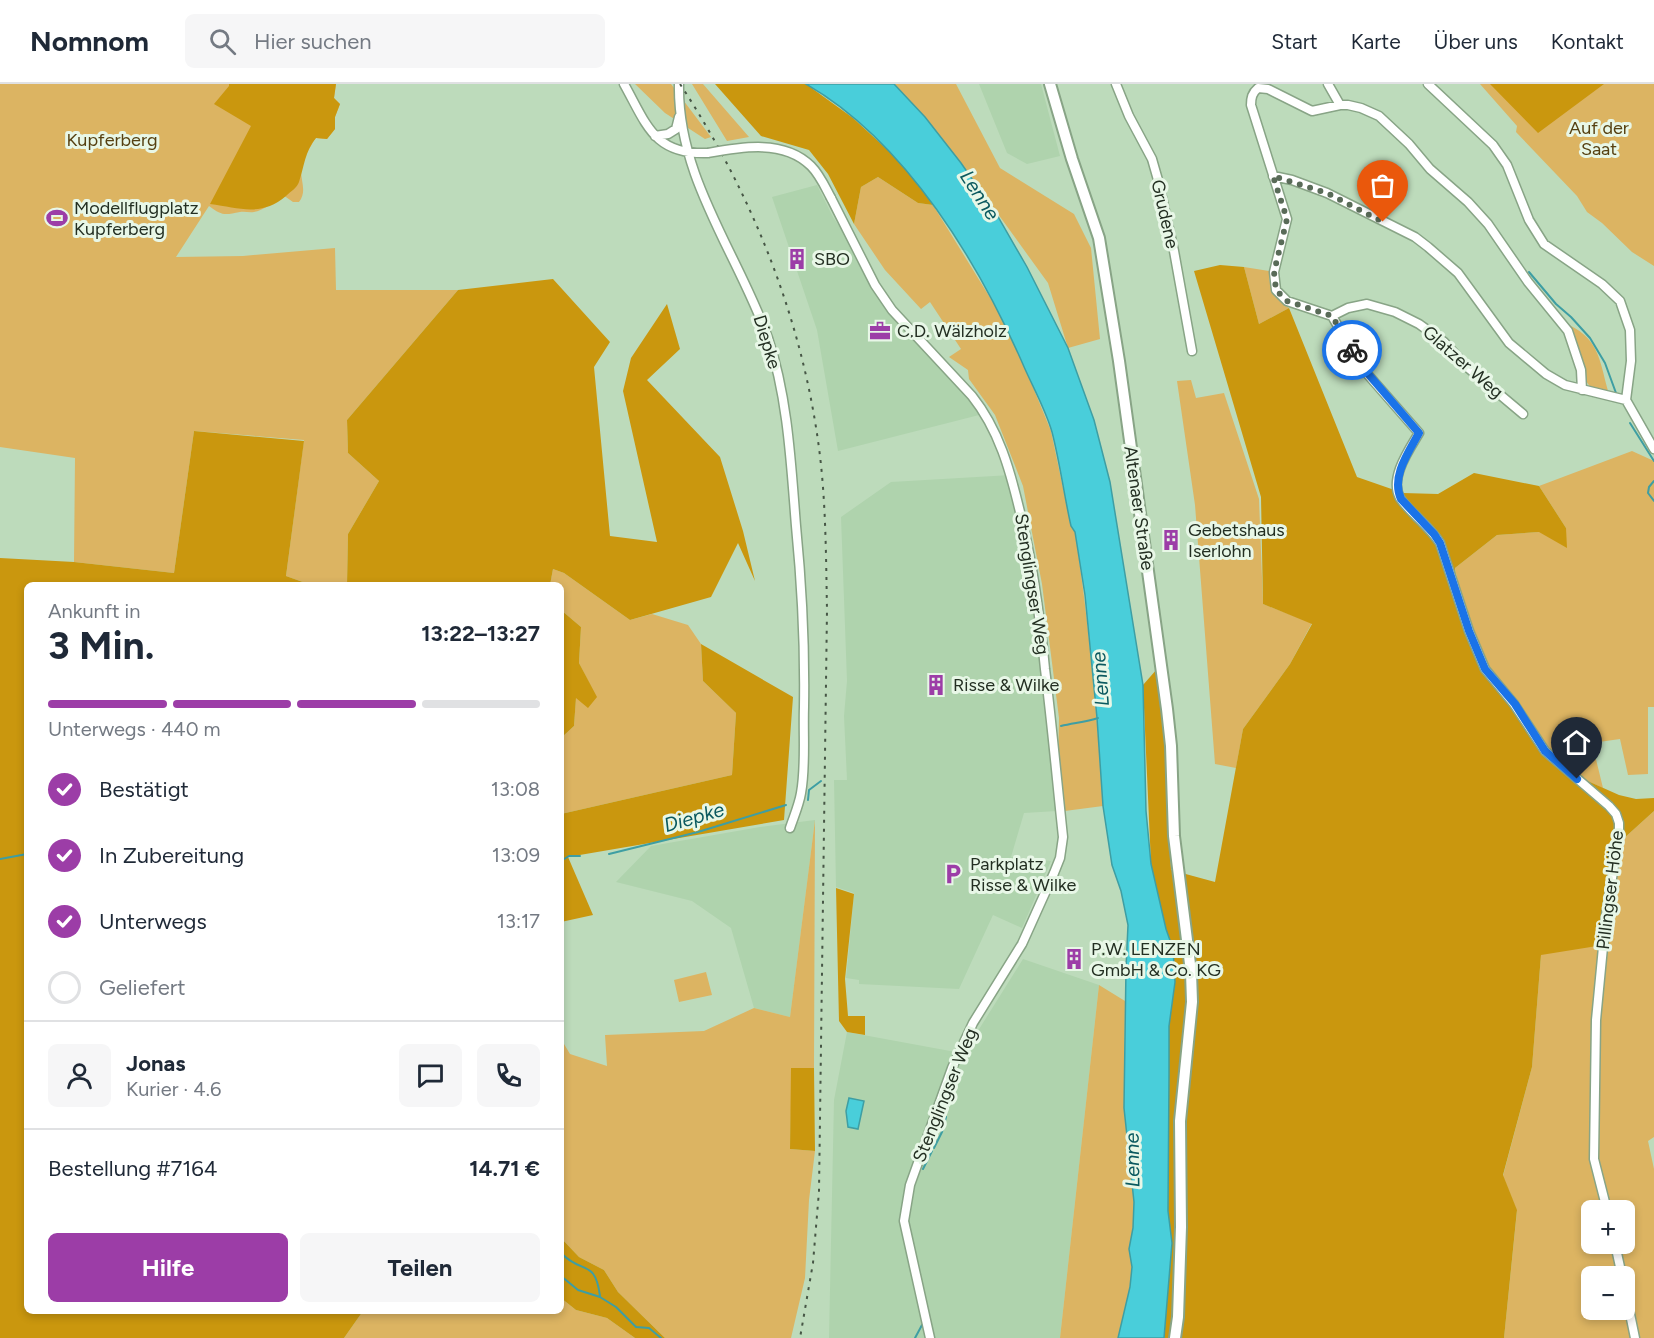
<!DOCTYPE html>
<html lang="de">
<meta charset="utf-8">
<style>
:root{--surface:#fff;--page:#f6f6f7;--text:#1f2937;--muted:#747a83;--line:#e0e1e3;--accent:#9c3da7}
body{margin:0;font-family:Figtree,sans-serif;background:var(--page);color:var(--text);height:100vh;display:flex;flex-direction:column;font-size:22px;white-space:nowrap}
*{box-sizing:border-box;margin:0}
p{font-size:20px;color:var(--muted)}
.icon{flex:none;width:33px;height:33px;fill:none;stroke:currentColor;stroke-width:2;stroke-linecap:round;stroke-linejoin:round}
.map{position:relative;flex:1;overflow:hidden}
.details{position:absolute;left:24px;top:498px;width:540px;height:732px;display:flex;flex-direction:column;background:var(--surface);border-radius:9px;box-shadow:0 3px 9px #0003}
.details>*{flex:none}
.fabs{position:absolute;left:1581px;top:1116px;display:grid;gap:12px}
.fabs a{display:grid;place-items:center;width:54px;height:54px;border-radius:9px;background:var(--surface);box-shadow:0 3px 9px #0003;font-size:30px}
.pin{position:absolute;display:grid;place-items:center;width:51px;height:51px;color:#fff;margin:-62px -26px;border-radius:50% 50% 50% 0;rotate:-45deg;box-shadow:0 0 6px #0007}
.pin .icon{rotate:45deg}
.courier{position:absolute;display:grid;place-items:center;width:60px;height:60px;margin:-30px;border:4px solid #1a73e8;border-radius:50%;background:#fff;color:#222;box-shadow:0 2px 8px #0007}
.overview em{font-style:normal;font-weight:700}
.overview div{display:flex;flex-direction:column-reverse}
.overview{display:flex;align-items:center;justify-content:space-between;height:102px;padding:0 24px}
h1{font-size:39px;font-weight:700;line-height:45px}
.bar{display:grid;grid-template-columns:repeat(4,1fr);gap:9px 6px;align-content:center;height:72px;padding:0 24px}
.bar i{height:8px;border-radius:4px;background:var(--line)}
.bar .current{background:var(--accent)}
.bar p{grid-column:span 4}
.line{display:flex;align-items:center;gap:15px;padding:0 24px;border-top:2px solid var(--line)}
.line div{flex:1}
.round{display:grid;place-items:center;flex:none;width:63px;height:63px;border-radius:9px;background:var(--page)}
ol{padding:0 24px;list-style:none}
li{display:flex;align-items:center;gap:18px;height:66px}
li p{margin-inline-start:auto}
li .icon{padding:6px;border-radius:50%;background:var(--accent);color:#fff;stroke-width:4}
li:last-child{color:var(--muted)}
li i{width:33px;height:33px;border:3px solid var(--line);border-radius:50%}
.button{display:flex;gap:12px;margin-top:auto;padding:12px 24px}
.button a{flex:1;height:69px;border-radius:9px;background:var(--accent);color:#fff;font-size:24px;font-weight:700;line-height:69px;text-align:center}
.button a+a{background:var(--page);color:var(--text)}
header{display:flex;align-items:center;gap:36px;box-sizing:border-box;height:84px;padding:0 30px;background:var(--surface);border-bottom:2px solid var(--line)}
header strong{font-size:28px}
nav{display:flex;gap:33px;margin-inline-start:auto;font-size:21px}
.search{width:420px;height:54px;background:var(--page);display:flex;align-items:center;gap:15px;box-sizing:border-box;padding:0 21px;border-radius:9px;color:var(--muted);font-size:22px}
.map>svg:first-child{display:block}
</style>
<header>
<strong>Nomnom</strong>
<div class="search"><svg class="icon" aria-label="search" viewBox="0 0 24 24"><circle cx="10" cy="10" r="6"/><path d="M15 15l6 6"/></svg>Hier suchen</div>
<nav><a>Start</a><a>Karte</a><a>Über uns</a><a>Kontakt</a></nav>
</header>
<div class="map">
<svg width="1654" height="1254" viewBox="0 0 1654 1254">
<rect width="100%" height="100%" fill="#bddbbb"/>
<path fill="#afd3ad" d="M979 0H1041L1060 72 1027 80 1007 69Z
M817 101 833 133 914 252 983 330 838 367 817 246 772 113Z
M1011 391 1026 452 1057 727 1024 729 1011 773 1051 777 1022 844 993 831 959 905 859 900V896L846 894 854 809 836 803 834 696H847L844 632 847 597 841 433 891 398Z
M815 736 790 933 754 924 731 844 692 817 616 798 651 762 760 743Z
M1023 875 1099 901 1060 1254H829L834 1016 847 948 961 969 976 950Z"/>
<path fill="#dcb462" d="M0 0H336L334 14 340 20 335 33V45L327 55 316 54 314 56C310 66 300 75 301 86 301 98 307 108 299 118H293L283 111C275 117 265 126 254 128 249 129 245 127 240 128 225 131 222 132 209 122L176 173 243 172 335 164 336 206H458L347 336 348 369 379 397 348 450 347 501H311L286 492 304 356 194 347 174 489 74 478 75 374 0 363Z
M635 0H671L711 53 705 55 665 29Z
M692 0H703L749 53 727 57Z
M894 0H956L1000 84 1074 130 1091 164 1100 255 1068 264 1048 199 961 79 925 33Z
M1480 0H1654V182L1632 168 1602 139 1587 128 1577 112 1516 48 1517 42Z
M878 93 918 119 933 121 994 220 1019 269 1051 347 1071 442 1075 448C1089 539 1097 630 1103 722L1057 728 1059 634 1042 500 1023 402 995 331 969 295 968 286 949 273 961 265 930 218 921 225 885 186 854 140 861 103Z
M1244 183 1269 187C1269 205 1274 215 1289 224L1259 240Z
M1569 241C1601 256 1600 281 1609 310L1591 304 1586 297 1583 278Z
M1191 296 1196 314 1224 309 1259 415 1263 520 1312 539 1290 580 1243 645 1236 684 1215 680 1195 421 1177 297Z
M1632 367 1654 377V623H1648V690L1628 691 1620 655 1592 659 1603 704 1563 686 1517 619 1483 582 1467 545 1455 484 1497 451 1539 448 1566 444 1539 402Z
M553 485 564 489 630 536 652 530 688 541 701 560 703 597 736 629 732 691 561 730V654L574 642 576 613H596L579 579 581 543 561 526V501H550Z
M1654 727V1053L1648 1057 1654 1085V1254H1637L1616 1160H1624V1126H1592V1160H1613L1621 1192H1592V1226H1624L1625 1207 1634 1254H1504L1517 1127 1503 1092 1532 983 1541 871 1622 756Z
M815 736 814 984H792L790 1065 815 1067 809 1116 805 1194 791 1254H665L618 1208 604 1186 579 1173 561 1154V955L570 970 607 982 605 951 704 947 754 924 790 933Z
M706 888 712 911 679 918 674 896Z
M1099 901 1125 917 1124 1024 1134 1118 1133 1144 1129 1165 1132 1183 1130 1203 1118 1254H1060Z
M561 1214 576 1226 607 1234 635 1254H344L363 1227H561Z"/>
<path fill="#ca970e" d="M229 0H336L334 14 340 20 335 33V45L327 55 316 54C305 67 304 83 299 98 297 104 291 107 286 112 261 133 240 124 210 120L251 42 214 20 229 2Z
M715 0H806L853 34 891 69 912 92 933 121 918 119 878 93 861 103 854 140 828 90 809 66 761 52Z
M1490 0H1604L1538 49Z
M1220 181 1244 183 1259 240 1289 224 1357 393 1403 409 1438 410 1474 389 1539 402 1566 444 1567 464 1539 448 1497 451 1455 484 1456 494 1467 545 1477 568 1517 619 1563 686 1619 711 1636 715 1654 714V727L1622 756 1597 862 1541 871 1532 983 1503 1091 1517 1126 1504 1254H1164L1172 1159 1168 1127 1169 990V942L1175 898 1173 865 1166 845 1151 780 1143 601 1157 585 1166 670 1171 786 1215 798 1243 645 1290 580 1312 540 1263 520 1261 413 1194 187Z
M553 195 610 258 594 283 610 452 657 458 623 307 631 274 667 220 680 265 647 296 720 373 743 447 755 497 738 459 711 513 630 536 564 489 553 485 550 501H347L348 450 379 397 348 369 347 336 458 206Z
M194 347 304 357 286 492 311 501H27V1227H363L344 1254H0V474L74 478 174 489Z
M561 526 581 543 579 579 597 613 588 624 576 614 574 642 561 654Z
M701 560 793 613 784 736 568 773 593 831 561 838V730L732 691 736 629 703 597Z
M836 804 854 810 845 895 848 932H865V951L847 948 839 937Z
M791 984H814L815 1067 790 1065Z
M561 1154 579 1173 604 1186 618 1208 665 1254H635L607 1234 576 1226 561 1214Z"/>
<path fill="#49ceda" stroke="#3e9ea3" stroke-width="1.5" d="M806 0H894L925 33 961 79 997 131 1027 183 1068 264 1094 336 1110 398 1143 601 1146 727 1151 780 1166 845 1173 865 1175 898 1169 942V990L1168 1127 1172 1159 1164 1254H1118L1130 1203 1132 1183 1129 1165 1133 1144 1134 1118 1124 1024 1126 884 1128 841 1121 807 1112 781 1103 722 1097 634 1085 511 1075 448 1071 442C1064 411 1060 379 1052 348 1046 327 1034 305 1025 285 980 181 907 58 806 0Z
M849 1014 864 1017 858 1045 848 1043 846 1027Z"/>
<g fill="none" stroke-linecap="round" stroke-linejoin="round">
<path stroke="#3e9ea3" stroke-width="2" d="M1529 188 1556 220 1571 233 1590 254 1605 279 1616 309
M1630 339 1654 377
M1654 397 1649 403 1648 409 1654 417
M1061 642C1073 639 1086 638 1098 634
M808 716 809 706 821 697
M609 770 698 748 786 721
M0 775 27 770
M561 777 569 772H580
M948 1022 954 999
M934 1064 942 1048 946 1033
M923 1085 932 1067
M561 1169C582 1191 595 1174 600 1212
M561 1192 578 1206 600 1213 616 1223 636 1243 649 1244 661 1254
M915 1254 922 1241"/>
<defs>
<path id="minor" d="M624 0C647 41 654 71 708 69
M679 0C677 93 738 170 768 254 788 314 791 380 796 442 802 503 805 562 804 623 803 651 806 682 801 709 799 721 794 732 790 744
M1116 0 1129 32 1152 75 1158 96 1174 167 1192 267
M1328 0 1340 21
M1428 0 1493 61 1507 81 1529 136 1544 160 1602 200 1620 217 1630 246 1631 277 1626 316 1654 365
M655 52 668 50 676 45 679 33
M1273 92 1292 96 1327 109 1415 153 1428 163 1458 189 1509 259 1546 290 1565 301 1626 316
M831 114 875 201 892 226 972 312C999 346 1010 386 1020 428 1033 480 1040 532 1045 585 1052 641 1057 697 1063 753L1060 774 1054 789 1022 860 973 939 952 984 910 1101 904 1137 930 1254
M1332 232 1348 224 1367 220 1395 228 1419 240 1444 258 1467 283 1523 330
M1582 306 1581 286 1568 247 1528 198 1488 140 1468 118 1430 85 1409 60 1379 32 1361 24 1348 21H1340L1312 27 1268 5 1258 4C1252 9 1251 14 1251 21L1287 135 1274 188 1276 206 1287 217 1332 232 1363 285 1419 349C1409 366 1389 394 1400 414 1404 420 1410 426 1415 431 1424 440 1433 448 1440 459L1469 547 1485 585 1514 620 1545 667 1609 722 1616 730 1619 739V750L1606 832 1596 936 1594 1075 1607 1126
M1615 1160 1622 1192
M1624 1201 1635 1254"/>
<path id="major" d="M1050 0 1072 75 1099 154 1119 277 1167 625 1171 662 1174 752 1191 888 1192 918 1180 1037 1181 1143 1178 1233 1175 1254"/>
</defs>
<use href="#minor" stroke="#88a486" stroke-width="11"/>
<use href="#major" stroke="#88a486" stroke-width="14"/>
<use href="#minor" stroke="#fff" stroke-width="8"/>
<use href="#major" stroke="#fff" stroke-width="10"/>
<path stroke="#465645" stroke-width="2" stroke-dasharray="3 6" stroke-linecap="butt" d="M680 0C753 111 804 239 820 372 826 423 826 475 827 526L819 1107 813 1179 800 1254"/>
<defs>
<path id="minor-bridge" d="M708 69C741 63 784 55 811 82 820 91 825 103 831 114"/>
</defs>
<use href="#minor-bridge" stroke="#88a486" stroke-width="11" stroke-linecap="butt"/>
<use href="#minor-bridge" stroke="#fff" stroke-width="8"/>
</g>
<g fill="none" stroke-linecap="round" stroke-linejoin="round">
<path stroke="#596b58" stroke-width="6" stroke-dasharray="0 10.8" d="M1352 266 1332 232 1287 217 1276 206 1274 188 1287 135 1273 92 1327 109 1383 138"/>
<path stroke="#1a73e8" stroke-width="8" d="M1352 266 1364 285 1419 349C1408 369 1391 393 1401 415L1434 450 1440 459 1469 547 1485 585 1515 620 1545 667 1577 695"/>
</g>
<defs>
<symbol id="stadium-bare" viewBox="-9 -9 18 18"><path d="M0-5a6.5 5 0 1 0 0 10a6.5 5 0 1 0 0-10ZM-3.5-1.8h7v3.6h-7Z" fill="#9c3da7" stroke="#e8f7e7" stroke-width="2.5" paint-order="stroke"/></symbol>
<symbol id="building-bare" viewBox="-9 -9 18 18"><path d="M-4-6H4V6H1V3H-1V6H-4ZM-2.5-4.3h1.7v1.8h-1.7ZM.8-4.3h1.7v1.8H.8ZM-2.5-1h1.7V.8h-1.7ZM.8-1h1.7V.8H.8Z" fill="#9c3da7" stroke="#e8f7e7" stroke-width="2.5" paint-order="stroke"/></symbol>
<symbol id="office-bare" viewBox="-9 -9 18 18"><path d="M-6-3h4V-5.5h4V-3h4V5H-6ZM-1-4.5V-3h2v-1.5ZM-6 0V1H6V0Z" fill="#9c3da7" stroke="#e8f7e7" stroke-width="2.5" paint-order="stroke"/></symbol>
<symbol id="parking-bare" viewBox="-9 -9 18 18"><path d="M-3.5-5.5H1a3.5 3.5 0 0 1 0 7H-1V5.5H-3.5ZM-1-3.4V-.6H.8a1.4 1.4 0 0 0 0-2.8Z" fill="#9c3da7" stroke="#e8f7e7" stroke-width="2.5" paint-order="stroke"/></symbol>
</defs>
<g fill-rule="evenodd">
<use href="#stadium-bare" x="42" y="119" width="30" height="30"/>
<use href="#building-bare" x="782" y="160" width="30" height="30"/>
<use href="#office-bare" x="865" y="232" width="30" height="30"/>
<use href="#building-bare" x="1156" y="441" width="30" height="30"/>
<use href="#building-bare" x="921" y="586" width="30" height="30"/>
<use href="#parking-bare" x="938" y="775" width="30" height="30"/>
<use href="#building-bare" x="1059" y="860" width="30" height="30"/>
</g>
<g text-anchor="middle" stroke-width="6" stroke-linejoin="round" paint-order="stroke">
<g font-size="18" fill="#564011" stroke="#e8f7e7">
<text x="1599" y="50">Auf der<tspan x="1599" dy="21">Saat</tspan></text>
<text x="112" y="62">Kupferberg</text>
</g>
<g font-size="18" fill="#232f22" stroke="#e8f7e7" text-anchor="start">
<text x="74" y="130">Modellflugplatz<tspan x="74" dy="21">Kupferberg</tspan></text>
<text x="814" y="181">SBO</text>
<text x="897" y="253">C.D. Wälzholz</text>
<text x="1188" y="452">Gebetshaus<tspan x="1188" dy="21">Iserlohn</tspan></text>
<text x="953" y="607">Risse &amp; Wilke</text>
<text x="970" y="786">Parkplatz<tspan x="970" dy="21">Risse &amp; Wilke</tspan></text>
<text x="1091" y="871">P.W. LENZEN<tspan x="1091" dy="21">GmbH &amp; Co. KG</tspan></text>
</g>
<g font-size="18" fill="#232f22" stroke="#e8f7e7">
<text transform="translate(1165 130) rotate(77)" y="6">Grudene</text>
<text transform="translate(767 258) rotate(73)" y="6">Diepke</text>
<text transform="translate(1463 278) rotate(41)" y="6">Glatzer Weg</text>
<text transform="translate(1139 424) rotate(82)" y="6">Altenaer Straße</text>
<text transform="translate(1032 500) rotate(81)" y="6">Stenglingser Weg</text>
<text transform="translate(1610 806) rotate(-83)" y="6">Pillingser Höhe</text>
<text transform="translate(945 1011) rotate(-68)" y="6">Stenglingser Weg</text>
</g>
<g font-size="20" font-style="italic" fill="#0a595f" stroke="#e8f7e7">
<text transform="translate(980 111) rotate(57)" y="7">Lenne</text>
<text transform="translate(1100 595) rotate(-94)" y="7">Lenne</text>
<text transform="translate(694 733) rotate(-16)" y="7">Diepke</text>
<text transform="translate(1132 1076) rotate(-91)" y="7">Lenne</text>
</g>
</g>
</svg>
<div class="fabs">
<a>+</a>
<a>−</a>
</div>
<div class="pin" style="left:1383px;top:138px;background:#ea580c"><svg class="icon" aria-label="bag" viewBox="0 0 24 24"><path d="M5 8h14l-1 12H6zM9 8a3 3 0 0 1 6 0"/></svg></div>
<div class="pin" style="left:1577px;top:695px;background:#1f2937"><svg class="icon" aria-label="home" viewBox="0 0 24 24"><path d="M3 11l9-7 9 7M6 9v11h12V9"/></svg></div>
<div class="courier" style="left:1352px;top:266px"><svg class="icon" aria-label="bike" viewBox="0 0 24 24"><circle cx="6" cy="16" r="4"/><circle cx="18" cy="16" r="4"/><path d="M6 16l4-8h5l3 8M10 8l3 8H6M13 5h3"/></svg></div>
<section class="details">
<div class="overview"><div><h1>3 Min.</h1><p>Ankunft in</p></div><em>13:22–13:27</em></div>
<div class="bar"><i class="current"></i><i class="current"></i><i class="current"></i><i></i><p>Unterwegs · 440 m</p></div>
<ol>
<li><svg class="icon" aria-label="check" viewBox="0 0 24 24"><path d="M5 12l5 5 9-10"/></svg>Bestätigt<p>13:08</p></li>
<li><svg class="icon" aria-label="check" viewBox="0 0 24 24"><path d="M5 12l5 5 9-10"/></svg>In Zubereitung<p>13:09</p></li>
<li><svg class="icon" aria-label="check" viewBox="0 0 24 24"><path d="M5 12l5 5 9-10"/></svg>Unterwegs<p>13:17</p></li>
<li><i></i>Geliefert</li>
</ol>
<div class="line" style="height:108px"><a class="round"><svg class="icon" aria-label="person" viewBox="0 0 24 24"><circle cx="12" cy="8" r="4"/><path d="M4 21q1-7 8-7t8 7"/></svg></a><div><b>Jonas</b><p>Kurier · 4.6</p></div><a class="round"><svg class="icon" aria-label="chat" viewBox="0 0 24 24"><path d="M4 5h16v11H9l-5 4z"/></svg></a><a class="round"><svg class="icon" aria-label="phone" viewBox="0 0 24 24"><path d="M5 4h4l2 5-3 2q2 4 5 5l2-3 5 2v4C11 20 4 13 5 4z"/></svg></a></div>
<div class="line" style="height:78px"><div>Bestellung #7164</div><b>14.71 €</b></div>
<div class="button"><a>Hilfe</a><a>Teilen</a></div>
</section>
</div>
